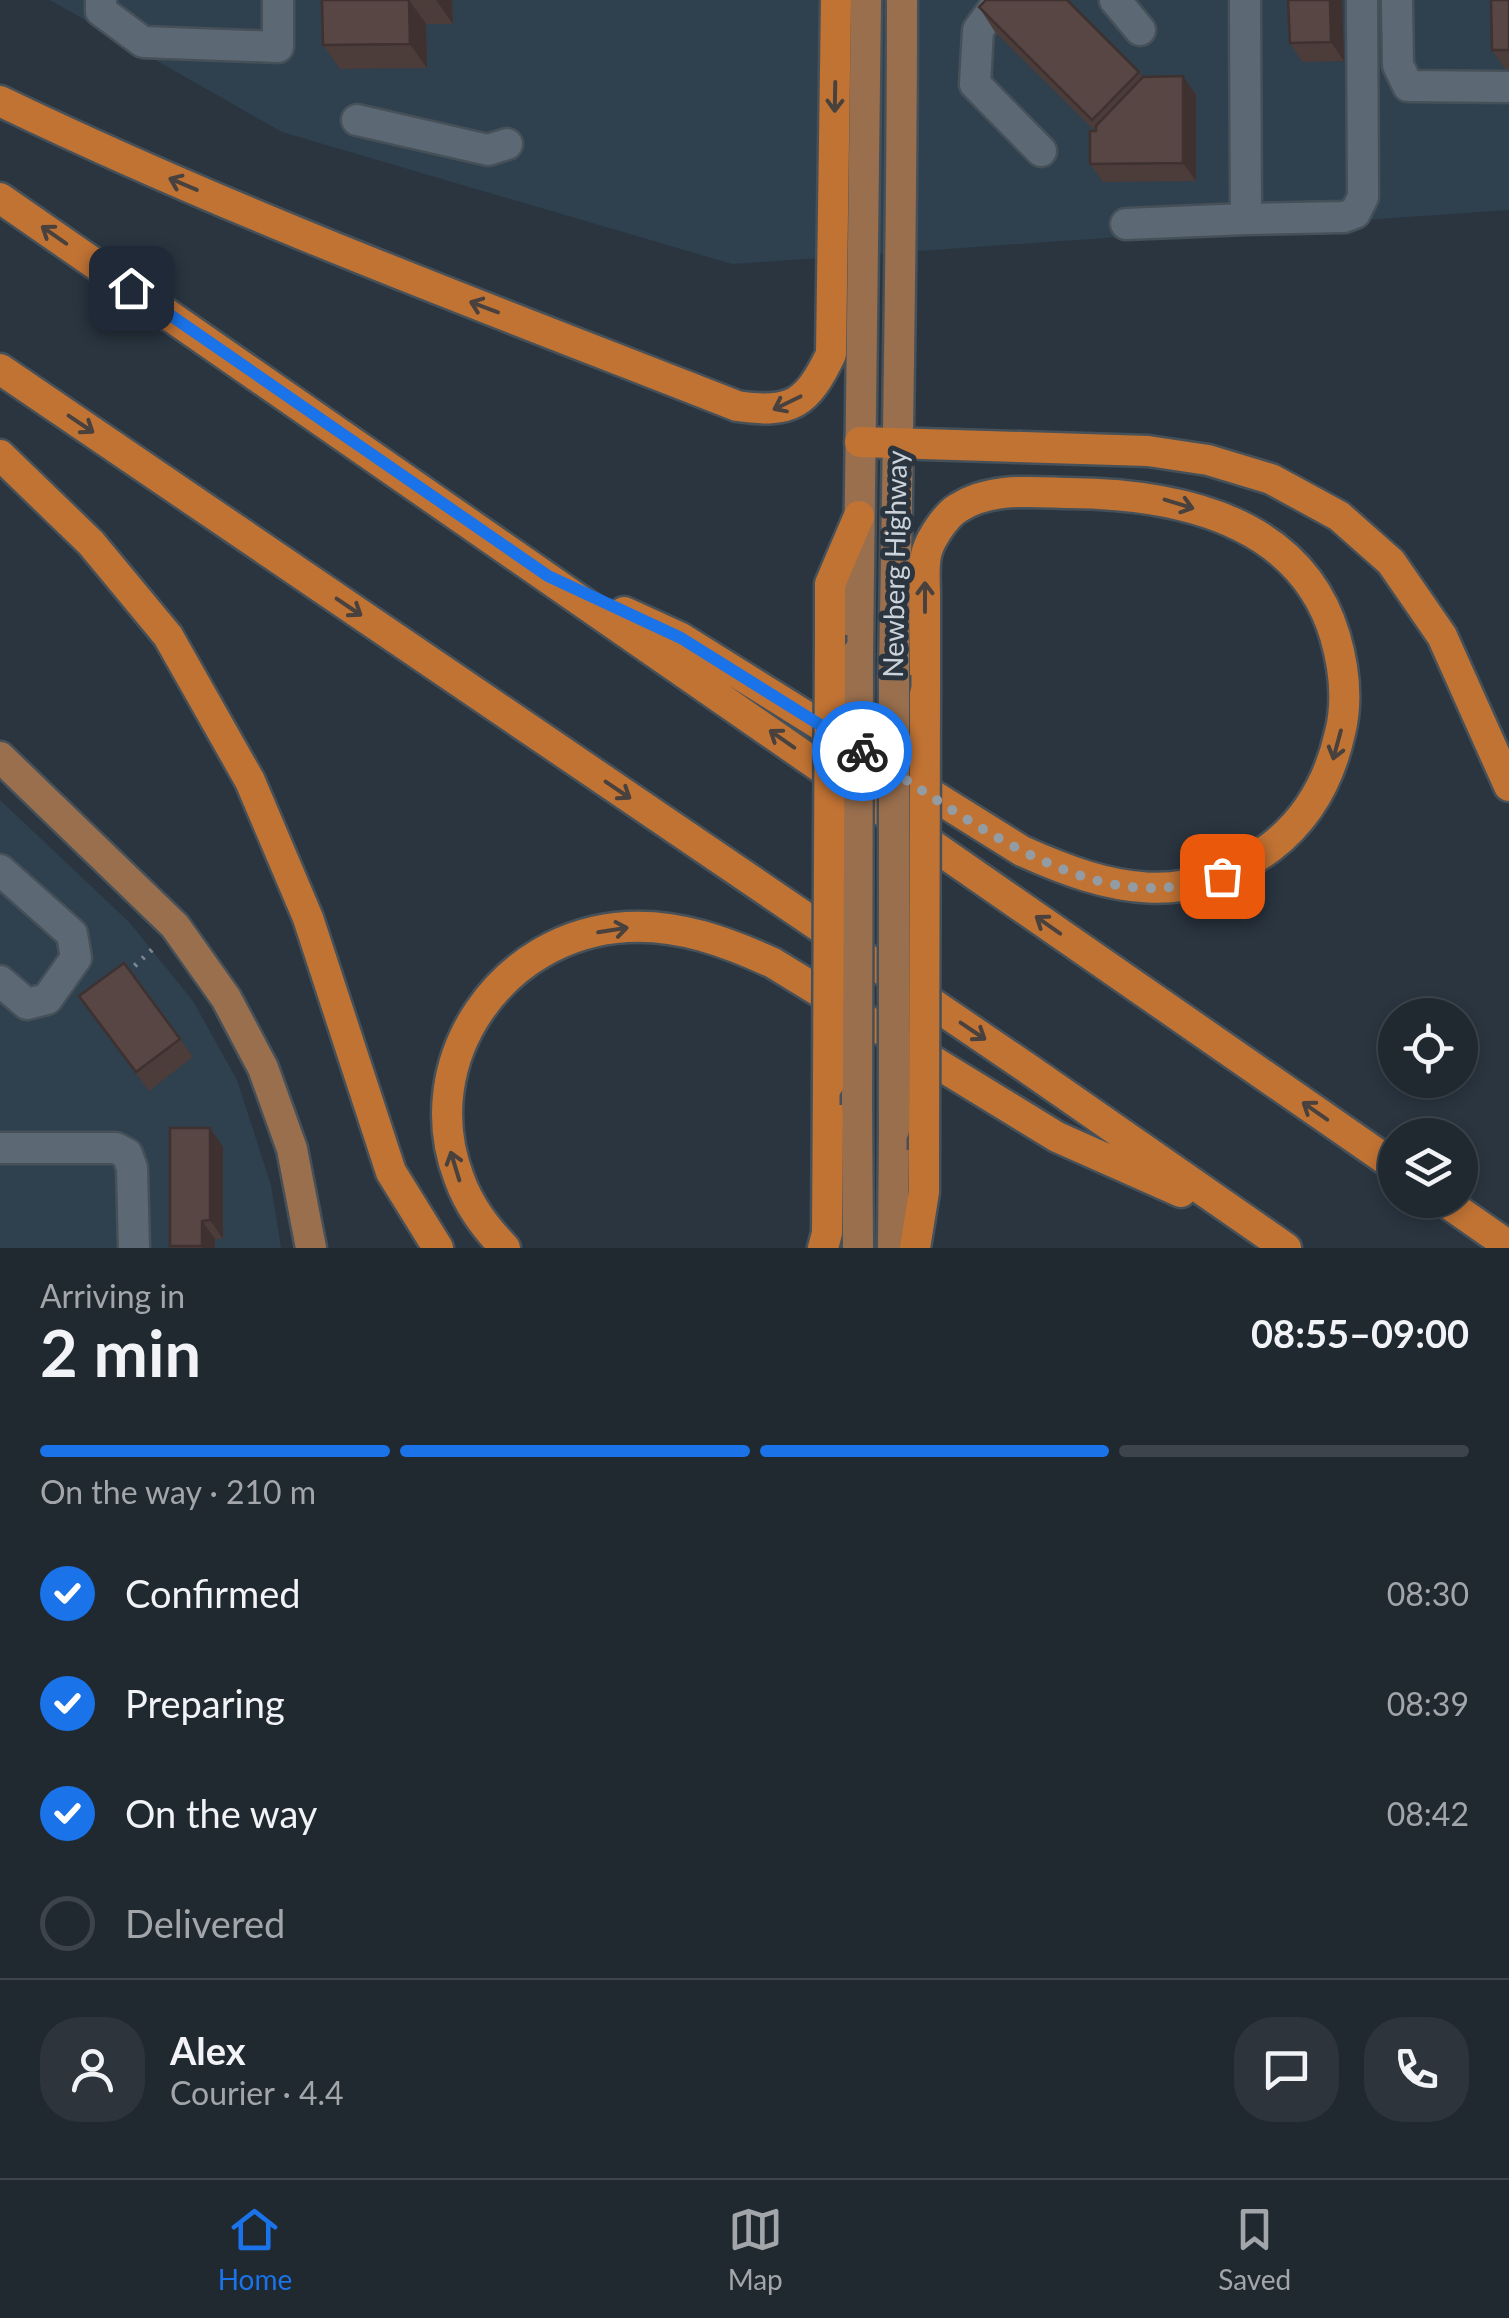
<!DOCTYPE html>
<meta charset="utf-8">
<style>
:root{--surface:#202830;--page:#2d343c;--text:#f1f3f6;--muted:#a2a6ab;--line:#3d444c;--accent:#1a73e8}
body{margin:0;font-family:Lato,sans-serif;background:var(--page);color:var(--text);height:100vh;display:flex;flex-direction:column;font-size:38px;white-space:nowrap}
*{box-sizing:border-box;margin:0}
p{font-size:32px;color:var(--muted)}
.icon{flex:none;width:55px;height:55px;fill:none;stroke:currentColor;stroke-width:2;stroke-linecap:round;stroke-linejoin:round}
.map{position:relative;height:1248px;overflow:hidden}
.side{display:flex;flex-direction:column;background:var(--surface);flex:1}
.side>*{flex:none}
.buttons{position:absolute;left:1378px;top:998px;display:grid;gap:20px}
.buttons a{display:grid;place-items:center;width:100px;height:100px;border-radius:50%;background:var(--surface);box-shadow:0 5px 15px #0003,0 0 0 2px var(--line);font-size:50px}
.pin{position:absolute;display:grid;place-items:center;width:85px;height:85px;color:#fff;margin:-42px;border-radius:20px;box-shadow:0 5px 15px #0006}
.courier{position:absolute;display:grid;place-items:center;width:100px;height:100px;margin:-50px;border:8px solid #1a73e8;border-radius:50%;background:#fff;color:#222;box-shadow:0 2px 12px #0007}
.head em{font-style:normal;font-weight:700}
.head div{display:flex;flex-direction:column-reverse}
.head{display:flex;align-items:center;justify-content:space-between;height:170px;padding:0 40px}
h1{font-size:65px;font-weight:700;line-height:75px}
.bar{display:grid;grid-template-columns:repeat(4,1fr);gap:15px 10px;align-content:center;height:120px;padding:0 40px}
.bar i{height:12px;border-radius:8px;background:var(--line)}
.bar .active{background:var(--accent)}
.bar p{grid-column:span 4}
.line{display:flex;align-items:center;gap:25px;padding:0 40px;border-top:2px solid var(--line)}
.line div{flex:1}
.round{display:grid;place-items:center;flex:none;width:105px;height:105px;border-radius:40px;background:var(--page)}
ol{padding:0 40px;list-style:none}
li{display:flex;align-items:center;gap:30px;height:110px}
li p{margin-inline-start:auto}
li .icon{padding:10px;border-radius:50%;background:var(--accent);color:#fff;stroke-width:4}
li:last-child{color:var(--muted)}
li i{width:55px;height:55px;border:5px solid var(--line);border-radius:50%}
.dock{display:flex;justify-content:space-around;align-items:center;height:140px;border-top:2px solid var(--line);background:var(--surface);font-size:28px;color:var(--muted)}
.dock a{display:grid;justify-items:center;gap:5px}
.dock .active{color:var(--accent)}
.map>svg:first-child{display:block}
</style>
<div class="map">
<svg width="1509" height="1248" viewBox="0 0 1509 1248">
<rect width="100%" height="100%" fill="#2a3540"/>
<path fill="#2f404f" d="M50 0H1509V210L732 264 282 132Z
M0 800 129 922 193 1001 237 1080 271 1185 281 1248H0Z"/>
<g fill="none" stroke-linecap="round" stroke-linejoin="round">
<defs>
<path id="minor" d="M101 0V11L143 42 278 47V0
M1000 0 978 30 975 84 1041 151
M1115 0 1140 30
M1397 0 1398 65 1408 86 1509 87
M357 120 488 150 507 144
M1246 219 1344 217 1355 213 1363 197 1362 0
M1126 224 1246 219 1245 0
M0 870 72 934 76 958 47 999 27 1004 0 981
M0 1148H116L127 1154 132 1168 134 1248"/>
<path id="major" d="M858 653 866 0
M894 675C898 450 902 225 902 0
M0 757 175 926 226 998 263 1068 292 1149 311 1248
M857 1105 858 1248
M893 1248 894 1130"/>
<path id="highway" d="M0 101C239 216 490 309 737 406 792 414 807 404 831 354L836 0
M0 198 1395 1166
M0 369 1030 1070 1286 1248
M860 442 1148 451 1208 460 1271 479 1339 516 1391 562 1442 636 1509 786
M0 455 91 543 168 636 250 781 308 918 391 1172 438 1248
M624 612 681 638 1022 851C1111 891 1187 910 1271 847 1309 818 1330 778 1340 733 1348 701 1344 667 1335 636 1300 518 1175 494 1069 493 1032 492 990 487 958 508 946 515 931 538 927 551 923 564 925 582 925 596 925 629 925 661 925 694
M830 635V584L859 516
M1443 1200 1509 1246
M505 1248C485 1227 469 1206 459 1178 414 1060 502 934 627 927 679 924 727 942 773 963L1057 1137 1181 1192
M823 1248 827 1233 828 1085
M915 1248 924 1192V1150"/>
</defs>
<use href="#minor" stroke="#465058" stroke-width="35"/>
<use href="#major" stroke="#465058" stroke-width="35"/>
<use href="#highway" stroke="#465058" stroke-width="35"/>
<path stroke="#7e8790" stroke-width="5" stroke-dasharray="2.5 8" stroke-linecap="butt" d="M127 973 156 946"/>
<use href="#minor" stroke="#5c6974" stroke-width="30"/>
<use href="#major" stroke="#996f4e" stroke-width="30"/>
<use href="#highway" stroke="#c17334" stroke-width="30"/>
<defs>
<path id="major-bridge" d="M857 1105 858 653
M894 1130V675"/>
<path id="highway-bridge" d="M828 1085 830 635
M924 1150 925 694"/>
</defs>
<use href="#major-bridge" stroke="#465058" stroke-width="35" stroke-linecap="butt"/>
<use href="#highway-bridge" stroke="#465058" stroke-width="35" stroke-linecap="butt"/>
<use href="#major-bridge" stroke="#996f4e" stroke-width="30"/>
<use href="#highway-bridge" stroke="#c17334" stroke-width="30"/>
</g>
<path fill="#4c3c3a" d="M322 0H452L453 24H426L427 68 340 69 323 45Z
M1288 0H1342L1344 61 1302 62 1290 43Z
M1509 0V69H1505L1492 50Z
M979 7 1139 72 1143 77 1183 76 1196 95V181L1103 182 1090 164 1095 131 995 32Z
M92 1015 180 1039 193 1057 149 1091Z
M210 1128 223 1147V1239H215V1248H172L170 1246Z"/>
<path fill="#3e3130" d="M409 0 426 24 427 68 410 44Z
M436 0H452L453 24Z
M1330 0H1342L1344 61 1331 42Z
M1183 76 1196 95V181L1183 163Z
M210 1128 223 1147V1239L210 1220Z
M202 1221 215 1239V1248H203L202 1246Z"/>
<path fill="#584644" stroke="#3e3130" stroke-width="2.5" d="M322 0H409L410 44 323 45Z
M986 0H1067L1139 72 1092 120 979 7Z
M1288 0H1330L1331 42 1290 43Z
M1491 0H1509V50H1492Z
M1183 76V163L1090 164V131H1096V126L1143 77Z
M124 963 180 1039 136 1072 79 996Z
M170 1128H210V1220L202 1221V1246H170Z"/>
<defs><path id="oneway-shaft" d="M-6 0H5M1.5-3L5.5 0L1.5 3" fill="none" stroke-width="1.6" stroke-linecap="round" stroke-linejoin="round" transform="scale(2.5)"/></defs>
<g stroke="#48413e">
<use href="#oneway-shaft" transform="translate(835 97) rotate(91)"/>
<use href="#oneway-shaft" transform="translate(183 184) rotate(-157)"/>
<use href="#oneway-shaft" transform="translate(54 235) rotate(-145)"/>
<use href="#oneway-shaft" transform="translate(484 307) rotate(-159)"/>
<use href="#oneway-shaft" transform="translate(787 403) rotate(154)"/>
<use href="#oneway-shaft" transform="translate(81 424) rotate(34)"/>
<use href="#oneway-shaft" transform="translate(1179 504) rotate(17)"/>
<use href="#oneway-shaft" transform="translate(925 597) rotate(-90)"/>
<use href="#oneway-shaft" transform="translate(349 607) rotate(34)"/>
<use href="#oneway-shaft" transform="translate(782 739) rotate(-145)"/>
<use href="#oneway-shaft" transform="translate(1337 745) rotate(105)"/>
<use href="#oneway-shaft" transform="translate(618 790) rotate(34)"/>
<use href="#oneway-shaft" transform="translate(1048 925) rotate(-145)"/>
<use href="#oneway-shaft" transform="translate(613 930) rotate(-9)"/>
<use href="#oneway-shaft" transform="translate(973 1031) rotate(34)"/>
<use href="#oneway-shaft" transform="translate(1315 1111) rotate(-145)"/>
<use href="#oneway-shaft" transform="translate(455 1166) rotate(-107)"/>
</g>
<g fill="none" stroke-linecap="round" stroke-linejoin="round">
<path stroke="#939ba3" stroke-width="10" stroke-dasharray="0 18" d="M862 751C943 802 1049 886 1147 888 1174 889 1197 883 1222 876"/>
<path stroke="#1a73e8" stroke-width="12" d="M131 288 548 576 681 638 862 751"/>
</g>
<g text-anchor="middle" stroke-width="10" stroke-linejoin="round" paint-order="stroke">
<g font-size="28" fill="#cbd2d9" stroke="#2a3540">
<text transform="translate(895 564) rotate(-89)" y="10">Newberg Highway</text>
</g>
</g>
</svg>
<div class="buttons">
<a><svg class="icon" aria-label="locate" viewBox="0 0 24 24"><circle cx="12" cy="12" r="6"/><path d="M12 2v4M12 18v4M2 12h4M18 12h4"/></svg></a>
<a><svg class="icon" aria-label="layers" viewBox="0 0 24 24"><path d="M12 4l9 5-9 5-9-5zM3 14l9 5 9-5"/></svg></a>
</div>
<div class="pin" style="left:1222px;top:876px;background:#ea580c"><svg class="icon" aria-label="bag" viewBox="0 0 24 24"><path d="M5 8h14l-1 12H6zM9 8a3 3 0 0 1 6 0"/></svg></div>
<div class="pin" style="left:131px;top:288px;background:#1f2937"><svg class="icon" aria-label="home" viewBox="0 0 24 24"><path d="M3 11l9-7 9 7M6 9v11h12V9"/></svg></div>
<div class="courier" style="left:862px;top:751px"><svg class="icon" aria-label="bike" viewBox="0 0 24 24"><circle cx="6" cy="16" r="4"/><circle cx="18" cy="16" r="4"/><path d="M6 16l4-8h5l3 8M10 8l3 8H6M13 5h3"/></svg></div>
</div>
<section class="side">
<div class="head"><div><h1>2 min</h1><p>Arriving in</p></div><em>08:55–09:00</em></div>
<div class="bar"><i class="active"></i><i class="active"></i><i class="active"></i><i></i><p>On the way · 210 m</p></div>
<ol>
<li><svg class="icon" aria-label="check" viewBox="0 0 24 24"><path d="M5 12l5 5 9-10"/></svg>Confirmed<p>08:30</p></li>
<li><svg class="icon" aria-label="check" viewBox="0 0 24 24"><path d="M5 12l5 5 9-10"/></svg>Preparing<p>08:39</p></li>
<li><svg class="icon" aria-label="check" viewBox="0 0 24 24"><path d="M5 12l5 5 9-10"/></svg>On the way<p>08:42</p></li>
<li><i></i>Delivered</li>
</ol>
<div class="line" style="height:180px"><a class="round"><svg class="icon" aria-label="person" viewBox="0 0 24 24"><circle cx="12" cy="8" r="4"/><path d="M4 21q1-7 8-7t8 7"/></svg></a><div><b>Alex</b><p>Courier · 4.4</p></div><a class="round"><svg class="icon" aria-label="chat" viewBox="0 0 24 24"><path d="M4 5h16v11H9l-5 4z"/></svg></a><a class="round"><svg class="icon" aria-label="phone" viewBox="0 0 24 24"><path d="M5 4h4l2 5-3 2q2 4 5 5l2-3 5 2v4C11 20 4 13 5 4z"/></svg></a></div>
</section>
<nav class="dock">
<a class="active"><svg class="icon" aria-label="home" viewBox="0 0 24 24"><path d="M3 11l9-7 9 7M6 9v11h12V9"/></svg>Home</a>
<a><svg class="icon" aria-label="map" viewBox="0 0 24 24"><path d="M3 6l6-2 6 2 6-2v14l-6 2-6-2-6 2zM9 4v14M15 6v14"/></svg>Map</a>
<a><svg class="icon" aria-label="saved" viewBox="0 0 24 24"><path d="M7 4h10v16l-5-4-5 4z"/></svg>Saved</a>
</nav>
